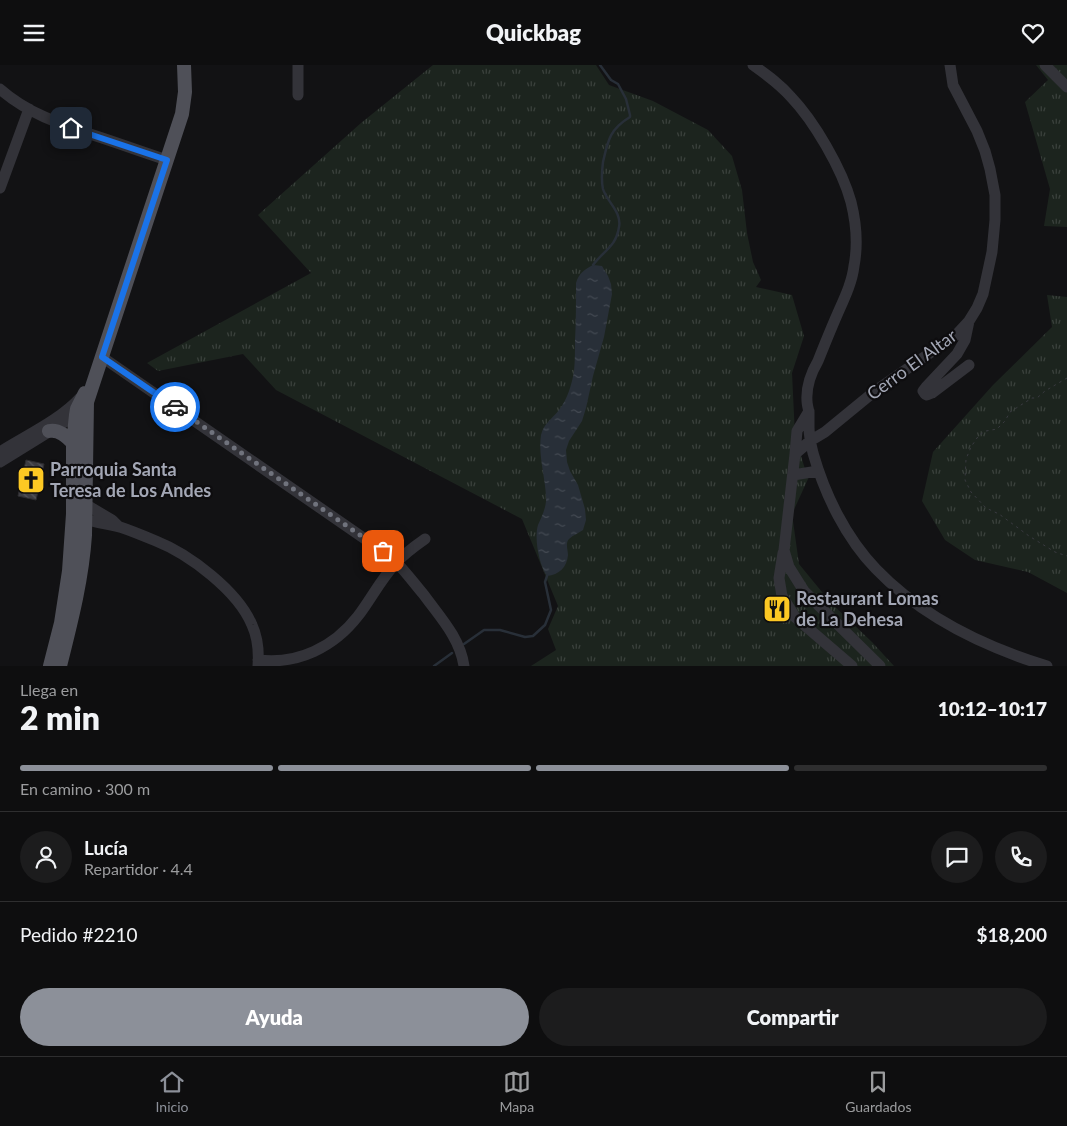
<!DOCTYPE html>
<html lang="es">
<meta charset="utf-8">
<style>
:root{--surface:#0e0e0f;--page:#1c1c1d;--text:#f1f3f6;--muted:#9b9c9e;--line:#2e2e2f;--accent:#8c9099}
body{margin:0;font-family:Lato,sans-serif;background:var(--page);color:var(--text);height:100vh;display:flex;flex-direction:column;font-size:19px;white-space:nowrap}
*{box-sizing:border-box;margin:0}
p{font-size:16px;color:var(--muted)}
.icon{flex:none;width:28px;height:28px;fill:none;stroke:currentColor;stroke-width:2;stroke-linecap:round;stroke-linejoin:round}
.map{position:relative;height:601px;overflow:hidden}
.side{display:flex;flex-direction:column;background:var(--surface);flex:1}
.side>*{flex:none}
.pin{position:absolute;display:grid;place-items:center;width:42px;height:42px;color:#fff;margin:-21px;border-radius:10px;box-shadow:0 2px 8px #0006}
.courier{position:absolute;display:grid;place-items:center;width:50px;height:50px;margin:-25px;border:4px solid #1a73e8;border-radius:50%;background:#fff;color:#222;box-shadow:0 1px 6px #0007}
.head em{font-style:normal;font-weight:800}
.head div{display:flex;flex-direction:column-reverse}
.head{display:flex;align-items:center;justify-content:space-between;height:85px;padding:0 20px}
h1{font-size:32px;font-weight:800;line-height:38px}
.bar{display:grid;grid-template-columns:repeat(4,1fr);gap:8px 5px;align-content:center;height:60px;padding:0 20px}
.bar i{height:6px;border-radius:4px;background:var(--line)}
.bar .on{background:var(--accent)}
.bar p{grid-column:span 4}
.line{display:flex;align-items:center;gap:12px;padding:0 20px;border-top:1px solid var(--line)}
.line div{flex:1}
.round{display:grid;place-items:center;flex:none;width:52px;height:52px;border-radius:26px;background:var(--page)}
.cta{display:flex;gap:10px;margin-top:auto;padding:10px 20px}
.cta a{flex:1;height:58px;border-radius:30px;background:var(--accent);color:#fff;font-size:20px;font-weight:800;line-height:58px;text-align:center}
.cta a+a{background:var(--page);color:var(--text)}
header{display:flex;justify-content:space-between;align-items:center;height:65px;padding:0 20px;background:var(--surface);font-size:22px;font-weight:800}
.menu{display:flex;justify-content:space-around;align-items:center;height:70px;border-top:1px solid var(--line);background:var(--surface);font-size:14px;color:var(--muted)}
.menu a{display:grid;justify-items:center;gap:2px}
.menu .on{color:var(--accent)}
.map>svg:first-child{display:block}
</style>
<header><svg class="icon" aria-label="menu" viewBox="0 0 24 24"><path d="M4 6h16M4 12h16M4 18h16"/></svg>Quickbag<svg class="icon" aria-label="heart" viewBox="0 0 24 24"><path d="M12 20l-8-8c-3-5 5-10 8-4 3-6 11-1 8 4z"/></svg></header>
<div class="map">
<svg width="1067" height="601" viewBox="0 0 1067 601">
<defs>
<pattern id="grass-tufts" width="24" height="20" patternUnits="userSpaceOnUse" patternTransform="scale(1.25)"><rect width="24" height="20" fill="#1c241e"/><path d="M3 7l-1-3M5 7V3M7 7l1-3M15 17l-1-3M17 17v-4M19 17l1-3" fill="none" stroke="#3a413c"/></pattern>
<pattern id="water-ripples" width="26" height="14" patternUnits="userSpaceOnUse" patternTransform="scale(1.25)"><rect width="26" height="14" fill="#282f38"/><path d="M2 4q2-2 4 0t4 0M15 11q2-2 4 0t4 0" fill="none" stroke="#444a53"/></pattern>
<pattern id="building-back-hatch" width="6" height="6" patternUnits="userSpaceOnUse" patternTransform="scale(1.25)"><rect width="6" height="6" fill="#3c3c41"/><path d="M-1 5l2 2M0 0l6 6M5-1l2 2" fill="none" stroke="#55555a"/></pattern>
</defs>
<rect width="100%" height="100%" fill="#121214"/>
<path fill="url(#grass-tufts)" d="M433 0H596L609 20 653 36 708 65 732 91 742 125 747 168 753 197 761 215 756 222 792 230 804 271 792 308 795 371 808 414 792 449 799 499 831 538 872 577 894 601H531L556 585 548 564 558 541 522 454 276 325 243 289 158 306 147 298 311 208 258 150 361 58Z
M1036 0H1067V162L1044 161 1050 124 1025 37 1048 15Z
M1047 230 1067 232V528L1028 507 975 495 945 475 922 436 933 387 993 320 1052 262Z"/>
<path fill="url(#water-ripples)" d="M593 200 602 201 608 211 611 219 612 229 604 272 593 311 586 343 582 356 569 376 566 385 567 397 570 406 578 420 585 444 586 455 583 465C579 468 573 470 569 474 565 478 568 485 568 490 567 502 559 510 547 511 539 500 534 473 538 460 542 451 547 441 546 431 545 411 538 390 541 370 544 358 552 354 559 345 567 335 572 319 574 306 575 296 575 286 575 276 576 257 576 238 576 218 579 208 584 205 593 200Z"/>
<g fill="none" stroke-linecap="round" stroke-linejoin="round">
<path stroke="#282f38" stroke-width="2.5" d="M593 200C604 185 616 182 619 162 622 147 607 137 603 124 601 115 602 105 603 97 608 75 610 64 630 52V50L626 34 618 19 611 15 600 0
M464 579 484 565H500L525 572 533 571 545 560 551 545 545 517 547 511
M434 601 452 588"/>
</g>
<path fill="url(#building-back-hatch)" stroke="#2d2c30" d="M26 395 44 399 36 435 18 431Z"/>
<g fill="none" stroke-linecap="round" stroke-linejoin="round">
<path stroke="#393a40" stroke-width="1" stroke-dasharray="2.5 4" stroke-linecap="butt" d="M1067 313 1045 326 1037 333H1032L1010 347 1005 356 997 364 986 366 979 370 971 382 966 394 965 415 971 427 986 443 999 449 1029 471 1055 487 1067 491"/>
<path stroke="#333339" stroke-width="11" d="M298 0V30
M753 0C767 10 780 19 791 32 814 56 842 104 851 137 856 157 858 180 854 201 852 218 844 234 837 250 830 266 824 281 818 296 811 308 806 322 807 336 807 339 808 343 809 347 809 352 809 357 809 362 809 371 811 380 813 388 825 430 846 473 876 504 922 552 985 582 1047 601
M1045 0 1067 22
M0 24C27 48 60 59 93 70 118 78 142 87 167 95
M0 123 29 44
M969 256 965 275 957 289 926 322 923 326 925 329 927 330 932 328 969 300
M102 292 391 492C403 503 413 517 424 530 440 552 460 573 464 601
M0 387C25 371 60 355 80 333
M795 389 797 366 809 346
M0 397 76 350 80 345
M793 410 818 406
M85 439 112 455 118 461
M79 452C92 457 106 459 120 462 132 466 144 471 156 476 189 489 238 526 252 560 258 573 259 587 258 601
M783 488 779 513 782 531 795 552 852 601
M258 595C298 600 334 582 358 551 371 534 381 514 396 498 404 489 415 481 425 474
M880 601 804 526 789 502 784 485 795 389 810 376 825 367 875 326 956 270 969 256 977 243 983 229 992 187 995 155V130L990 104 985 86 977 66 953 20 950 0"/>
<path stroke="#4f5058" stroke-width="14" d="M49 366C59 364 67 372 73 378
M50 601 61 558 69 506 73 449V378L76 350 77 344 85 328
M60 601C71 557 82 515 85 470L87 337 182 49 185 27 184 0"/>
</g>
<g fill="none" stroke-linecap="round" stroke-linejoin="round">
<path stroke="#70737d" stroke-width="5" stroke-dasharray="0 9" d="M175 342 383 486"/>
<path stroke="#1a73e8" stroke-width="6" d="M71 63 167 95 102 292 175 342"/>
</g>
<defs>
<symbol id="church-square" viewBox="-11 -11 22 22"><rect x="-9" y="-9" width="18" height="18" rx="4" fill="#fcc823" stroke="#0e0d0f"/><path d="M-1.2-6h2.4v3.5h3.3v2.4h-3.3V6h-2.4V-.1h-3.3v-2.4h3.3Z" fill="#111"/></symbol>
<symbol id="restaurant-square" viewBox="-11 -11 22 22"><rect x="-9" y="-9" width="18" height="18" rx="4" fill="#fcc823" stroke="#0e0d0f"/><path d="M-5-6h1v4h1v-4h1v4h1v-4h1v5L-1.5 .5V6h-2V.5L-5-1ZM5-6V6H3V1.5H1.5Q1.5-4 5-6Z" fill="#111"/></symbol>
</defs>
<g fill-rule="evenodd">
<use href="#church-square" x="15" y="399" width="32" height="32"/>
<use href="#restaurant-square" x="761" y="528" width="32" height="32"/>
</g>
<g text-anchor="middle" stroke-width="4.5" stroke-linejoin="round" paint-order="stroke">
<g font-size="18" fill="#a3a7b5" stroke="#0e0d0f">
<text transform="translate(912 300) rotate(-36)" y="6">Cerro El Altar</text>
</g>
<g font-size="18" font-weight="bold" fill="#a3a7b5" stroke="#0e0d0f" text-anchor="start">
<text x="50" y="411">Parroquia Santa<tspan x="50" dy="21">Teresa de Los Andes</tspan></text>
<text x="796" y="540">Restaurant Lomas<tspan x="796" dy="21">de La Dehesa</tspan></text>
</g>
</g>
</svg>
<div class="pin" style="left:383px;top:486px;background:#ea580c"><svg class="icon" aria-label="bag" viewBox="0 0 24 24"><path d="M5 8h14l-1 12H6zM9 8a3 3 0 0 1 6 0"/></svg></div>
<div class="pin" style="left:71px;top:63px;background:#1f2937"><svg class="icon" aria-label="home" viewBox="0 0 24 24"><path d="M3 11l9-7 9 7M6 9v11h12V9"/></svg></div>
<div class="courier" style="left:175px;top:342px"><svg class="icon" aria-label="car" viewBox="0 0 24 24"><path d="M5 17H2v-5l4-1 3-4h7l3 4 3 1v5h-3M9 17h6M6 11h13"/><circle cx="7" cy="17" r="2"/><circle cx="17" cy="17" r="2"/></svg></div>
</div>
<section class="side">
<div class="head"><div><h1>2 min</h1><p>Llega en</p></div><em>10:12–10:17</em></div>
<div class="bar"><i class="on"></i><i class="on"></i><i class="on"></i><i></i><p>En camino · 300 m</p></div>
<div class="line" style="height:90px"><a class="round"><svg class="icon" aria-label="person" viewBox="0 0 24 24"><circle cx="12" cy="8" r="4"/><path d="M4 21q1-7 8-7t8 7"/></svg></a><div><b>Lucía</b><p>Repartidor · 4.4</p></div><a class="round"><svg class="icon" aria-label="chat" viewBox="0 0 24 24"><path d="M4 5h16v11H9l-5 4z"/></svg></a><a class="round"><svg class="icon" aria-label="phone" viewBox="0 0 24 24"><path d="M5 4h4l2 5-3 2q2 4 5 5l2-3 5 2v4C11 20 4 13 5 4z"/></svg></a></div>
<div class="line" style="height:65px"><div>Pedido #2210</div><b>$18,200</b></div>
<div class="cta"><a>Ayuda</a><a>Compartir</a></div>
</section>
<nav class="menu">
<a class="on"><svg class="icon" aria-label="home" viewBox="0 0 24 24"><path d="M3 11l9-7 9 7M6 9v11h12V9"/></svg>Inicio</a>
<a><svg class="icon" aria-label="map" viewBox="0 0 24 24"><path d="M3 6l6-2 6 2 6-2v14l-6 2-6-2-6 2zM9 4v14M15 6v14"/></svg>Mapa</a>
<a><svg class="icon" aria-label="saved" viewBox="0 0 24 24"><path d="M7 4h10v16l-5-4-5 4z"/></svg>Guardados</a>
</nav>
